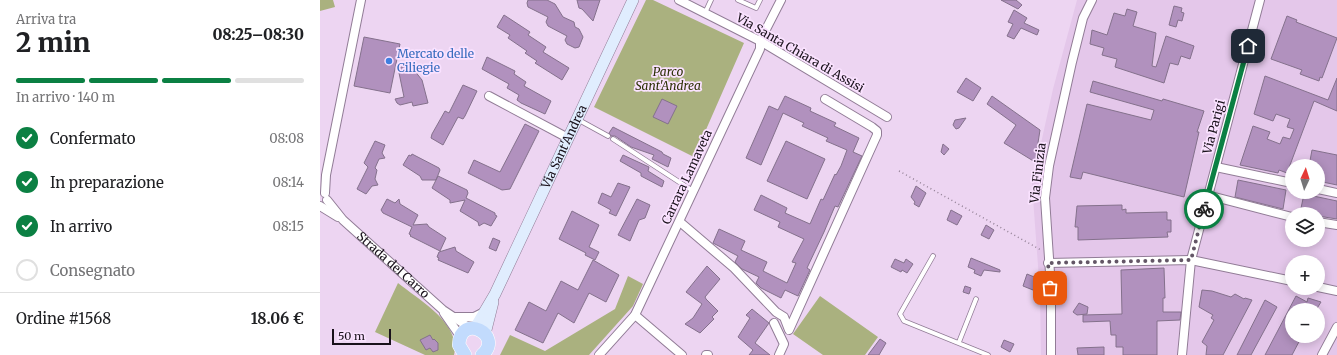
<!DOCTYPE html>
<html lang="it">
<meta charset="utf-8">
<style>
:root{--surface:#fff;--page:#f2f2f2;--text:#202124;--muted:#757577;--line:#e0e0e0;--accent:#0b8043}
body{margin:0;font-family:Merriweather,serif;background:var(--page);color:var(--text);height:100vh;display:flex;flex-direction:column;font-size:15px;white-space:nowrap}
*{box-sizing:border-box;margin:0}
p{font-size:13px;color:var(--muted)}
.icon{flex:none;width:22px;height:22px;fill:none;stroke:currentColor;stroke-width:2;stroke-linecap:round;stroke-linejoin:round}
.map{position:relative;flex:1;overflow:hidden}
.side{display:flex;flex-direction:column;background:var(--surface);width:320px}
.side>*{flex:none}
.needle{width:26px;rotate:4deg}
.tools{position:absolute;left:965px;top:159px;display:grid;gap:8px}
.tools a{display:grid;place-items:center;width:40px;height:40px;border-radius:50%;background:var(--surface);box-shadow:0 2px 10px #0003;font-size:20px}
.scale{position:absolute;left:12px;bottom:10px;width:59px;box-sizing:border-box;padding-left:4px;border:2px solid #19111b;border-top:0;font-size:11px;line-height:14px;white-space:nowrap;color:#19111b;-webkit-text-stroke:3px #fae2ff;paint-order:stroke}
.pin{position:absolute;display:grid;place-items:center;width:34px;height:34px;color:#fff;margin:-17px;border-radius:8px;box-shadow:0 2px 6px #0006}
.courier{position:absolute;display:grid;place-items:center;width:40px;height:40px;margin:-20px;border:3px solid #0b8043;border-radius:50%;background:#fff;color:#222;box-shadow:0 1px 5px #0007}
.summary em{font-style:normal;font-weight:800}
.summary div{display:flex;flex-direction:column-reverse}
.summary{display:flex;align-items:center;justify-content:space-between;height:68px;padding:0 16px}
h1{font-size:26px;font-weight:800;line-height:30px}
.bar{display:grid;grid-template-columns:repeat(4,1fr);gap:6px 4px;align-content:center;height:48px;padding:0 16px}
.bar i{height:5px;border-radius:3px;background:var(--line)}
.bar .current{background:var(--accent)}
.bar p{grid-column:span 4}
.line{display:flex;align-items:center;gap:10px;padding:0 16px;border-top:1px solid var(--line)}
.line div{flex:1}
ol{padding:0 16px;list-style:none}
li{display:flex;align-items:center;gap:12px;height:44px}
li p{margin-inline-start:auto}
li .icon{padding:4px;border-radius:50%;background:var(--accent);color:#fff;stroke-width:4}
li:last-child{color:var(--muted)}
li i{width:22px;height:22px;border:2px solid var(--line);border-radius:50%}
main{display:flex;flex:1;min-height:0}
.map>svg:first-child{display:block}
</style>
<main>
<section class="side">
<div class="summary"><div><h1>2 min</h1><p>Arriva tra</p></div><em>08:25–08:30</em></div>
<div class="bar"><i class="current"></i><i class="current"></i><i class="current"></i><i></i><p>In arrivo · 140 m</p></div>
<ol>
<li><svg class="icon" aria-label="check" viewBox="0 0 24 24"><path d="M5 12l5 5 9-10"/></svg>Confermato<p>08:08</p></li>
<li><svg class="icon" aria-label="check" viewBox="0 0 24 24"><path d="M5 12l5 5 9-10"/></svg>In preparazione<p>08:14</p></li>
<li><svg class="icon" aria-label="check" viewBox="0 0 24 24"><path d="M5 12l5 5 9-10"/></svg>In arrivo<p>08:15</p></li>
<li><i></i>Consegnato</li>
</ol>
<div class="line" style="height:52px"><div>Ordine #1568</div><b>18.06 €</b></div>
</section>
<div class="map">
<svg width="1017" height="355" viewBox="0 0 1017 355">
<rect width="100%" height="100%" fill="#edd5f2"/>
<path fill="#e4c7ea" fill-rule="evenodd" d="M757 0H1017V355H721L720 293 712 184 733 89ZM972 166H998V192H972ZM972 214H998V240H972ZM972 262H998V288H972ZM972 310H998V336H972Z"/>
<path fill="#aab17f" d="M0 0H13L15 7 0 11Z
M326 0H333L424 43 374 157 274 107Z
M308 276 323 284 313 306 269 355H180L190 335 225 351 295 309Z
M78 283C99 300 142 324 134 355H105L55 332Z
M500 296 558 337 545 355H503L473 334Z"/>
<path fill="#b191be" stroke="#84718c" d="M208 0H227L235 4 243 17 254 22 255 27 259 29 263 37 259 47 255 48 247 44 245 40 247 36 228 26 226 22 228 17 208 7 207 3Z
M257 0H280L273 21 262 9 259 8Z
M681 0H696L702 5 698 9Z
M854 6 862 8 861 12 864 13 862 21 858 20 856 27 849 25Z
M807 9 817 12 813 26 836 33 832 66 836 67 846 36 874 46 870 59 861 56 858 65 850 63 844 83 795 67 797 59 782 55 784 48 770 44 772 30 787 35 794 13 805 16Z
M694 10 707 18 704 23 719 30 717 35 701 28 694 39 687 36 693 24 688 22Z
M184 15 210 32 208 35 226 47 223 52 249 68 242 80 215 63 217 61 205 53 207 51 188 38 190 35 177 27Z
M967 16 977 20 976 22 1017 38 1002 78 1000 77 999 81 980 74 982 70 951 59Z
M44 37 80 44 70 93 34 86Z
M167 57 195 71 194 74 206 82 204 86 231 101 225 114 201 103 197 100 199 95 187 88 189 84 162 69Z
M90 65 102 80 108 103 93 106 92 102 80 105 77 103 75 99 84 97 78 68Z
M945 76 1008 100 1017 78V111L994 101 967 173 959 170 958 173 920 165 933 126 950 132 947 139 960 144 963 137 970 139 974 129 967 127 970 119 956 114 953 121 934 114Z
M646 78 661 88 653 101 637 92Z
M773 81 842 101 843 99 884 111 877 132H879L864 197 763 172 761 179 750 177 767 104 831 120 834 110 770 92Z
M143 85 157 91 145 116 143 119 138 117 123 145 111 138 112 134 125 111 129 113Z
M465 96 491 108 490 111 516 123 514 126 539 138 533 152 542 156 518 207 515 206 504 232 487 268 490 270 478 296 465 290 461 298 441 288 436 283 439 277 422 269 415 262 418 256 393 243 399 229 425 241 421 250 447 262 443 271 467 283 476 263 472 262 484 239 458 227 460 222 434 210 441 195 467 208 465 213 490 224 501 199 503 200 515 174 516 175 521 166 527 150 506 141 508 138 482 126 484 123 463 113 441 165 426 158 449 106 458 110Z
M672 96 720 130 715 162 684 143 696 125 667 104Z
M342 99 357 106 348 124 333 117Z
M646 118 639 128 636 129 633 125 635 120Z
M205 124 219 131 190 189 182 190 148 173 154 160 180 172Z
M293 127 342 152 343 154 351 158 348 167 332 159 334 155 311 147 295 136H291L289 133Z
M55 141 65 145 62 153 65 158 59 159 55 168 57 170 55 179 58 185 52 186 46 194 37 189 48 167 44 163Z
M466 141 505 159 487 199 447 181Z
M623 144 629 149 624 155 621 152Z
M992 150 1017 155V185L998 181V166H989Z
M92 154 119 168 120 170 116 180H102L100 176 83 165 89 155 91 156Z
M303 155 329 167 328 171 344 181 342 187 321 176V173L300 161Z
M118 176 147 190 148 193 146 198 175 213V215L177 216 171 226 164 223 159 226 158 222 140 211 145 200 130 203V200L112 188Z
M918 180 966 190 963 209 915 197Z
M298 183 310 187 296 216 289 213 291 210 278 203 282 193 291 197Z
M596 186 606 193 599 207 594 204 595 202 591 197Z
M984 194 1017 201V219L998 216V214L980 213Z
M67 199 75 203 79 199 80 204 98 215 93 225 107 224 109 227 126 238 120 251 90 236 91 235 89 234 92 227 63 213 61 210Z
M317 199 330 205 325 218 319 220 310 241 298 235Z
M802 205V210L806 209V213L847 212V220H851V232H847L848 237 758 240V227H755L757 206Z
M631 210 642 216 637 225 627 220Z
M252 211 279 225 269 247 279 252 275 260 265 255 266 253 239 239Z
M666 225 674 230 669 239 661 235Z
M173 238 180 241 176 251 169 248Z
M135 247 136 251 154 262 148 273 118 260 119 258 117 257 119 252Z
M651 258 680 270V272L664 270 661 276 654 273 655 270 648 267Z
M575 259 584 263 586 259 593 264 587 273 582 270 581 272 571 267Z
M273 260 299 275 286 302 269 293 254 323 238 313 223 343 195 330 209 302 226 311 241 281 258 290Z
M387 266 400 279 385 297 386 299 398 311 392 317 394 319 380 333 365 324 373 318 382 304 366 292Z
M844 268 845 298H843V312H861L860 320 837 321V355H803V347H796V335H791L790 321 763 322V315L802 314 801 270Z
M707 274 719 279V287L715 286 713 290 703 286Z
M645 286 651 288 649 294 643 292Z
M882 290 892 291 911 297 915 294 924 299 925 298 932 300 903 355H886L887 346 882 342 894 320 891 318 893 315 879 307Z
M976 296 987 302 988 298 1001 302 996 310H972V336H982L972 355H945Z
M945 300 957 307 931 355H917Z
M759 303 768 307 767 314 757 315 753 312Z
M432 309 449 323 435 343 450 355H429L433 350 418 337 430 318 426 315Z
M110 335 113 340 114 339 118 343V350L113 352 110 348 106 350 100 340Z
M560 339 566 343 559 355H548Z
M684 340 694 344 690 352 681 347Z
M784 347V355H758L757 348Z"/>
<g fill="none" stroke-linecap="round" stroke-linejoin="round">
<defs>
<path id="lane" d="M418 0 436 8 440 0
M385 13 391 0
M257 119 288 136
M293 139 373 191
M613 256 580 314 584 321 668 355
M639 342 656 299"/>
<g id="street">
<path d="M359 0 440 41 567 117"/>
<path d="M169 96 248 138"/>
<path d="M896 167 972 183"/>
<path d="M998 189 1017 193"/>
<path d="M5 193 6 175 41 0"/>
<path d="M887 195 972 217"/>
<path id="s1" d="M7 200 23 220 123 310 150 328"/>
<path d="M0 206 18 217"/>
<path d="M360 222 414 268 456 312 464 317 469 330 557 135V131L552 127 505 99"/>
<path d="M998 222 1017 225"/>
<path d="M728 263 871 260 972 281"/>
<path d="M998 287 1017 291"/>
<path d="M124 313 140 336"/>
<path d="M315 315 362 355"/>
<path d="M136 317H154L162 313"/>
<path d="M454 323 464 344 459 355"/>
<path d="M279 355 315 315 440 49V41L461 0"/>
<path d="M386 355H388"/>
<path d="M731 355V288L725 198 729 166 752 62 763 18 772 0"/>
<path d="M862 355 871 260 940 0"/>
<path d="M1002 355 1017 327"/>
</g>
<g id="secondary">
<path id="s2" d="M155 328 175 294 313 0"/>
<path d="M165 334 173 302"/>
</g>
<path id="primary" d="M145 355 139 345C140 312 185 335 162 355"/>
</defs>
<use href="#lane" stroke="#917c96" stroke-width="5.5"/>
<use href="#street" stroke="#917c96" stroke-width="10"/>
<use href="#secondary" stroke="#917c96" stroke-width="12"/>
<use href="#primary" stroke="#fff" stroke-width="14"/>
<path stroke="#948297" stroke-width="1.5" stroke-dasharray="1 3" stroke-linecap="butt" d="M579 171 721 250"/>
<use href="#lane" stroke="#fff" stroke-width="4"/>
<use href="#street" stroke="#fff" stroke-width="8"/>
<use href="#secondary" stroke="#e0edfe" stroke-width="11"/>
<use href="#primary" stroke="#c2dbfd" stroke-width="13"/>
</g>
<g fill="none" stroke-linecap="round" stroke-linejoin="round">
<path stroke="#635666" stroke-width="4" stroke-dasharray="0 7.2" d="M730 288 728 263 871 260 884 209"/>
<path stroke="#0b8043" stroke-width="5" d="M884 209 928 46"/>
</g>
<circle fill="#3f7fe0" stroke="#fae2ff" stroke-width="1.5" cx="69" cy="61" r="4"/>
<g text-anchor="middle" stroke-width="3.5" stroke-linejoin="round" paint-order="stroke">
<g font-size="12" fill="#19111b" stroke="#fae2ff">
<text transform="translate(480 53) rotate(30)" y="4">Via Santa Chiara di Assisi</text>
<text transform="translate(894 127) rotate(-75)" y="4">Via Parigi</text>
<text dy="4" stroke="none"><textPath href="#s2" startOffset="202">Via Sant'Andrea</textPath></text>
<text transform="translate(718 173) rotate(-83)" y="4">Via Finizia</text>
<text transform="translate(367 177) rotate(-65)" y="4">Carrara Lamaveta</text>
<text dy="4" stroke="none"><textPath href="#s1" startOffset="93">Strada del Carro</textPath></text>
</g>
<g font-size="12" fill="#366cbe" stroke="#fae2ff" text-anchor="start">
<text x="77" y="58">Mercato delle<tspan x="77" dy="14">Ciliegie</tspan></text>
</g>
<g font-size="12" font-style="italic" fill="#2c3005" stroke="#fae2ff">
<text x="348" y="76">Parco<tspan x="348" dy="14">Sant'Andrea</tspan></text>
</g>
</g>
</svg>
<div class="tools">
<a><svg class="needle" viewBox="-14 -14 28 28"><path d="M0-13l5 13h-10z" fill="#e53935"/><path d="M0 13l5-13h-10z" fill="#757577"/></svg></a>
<a><svg class="icon" aria-label="layers" viewBox="0 0 24 24"><path d="M12 4l9 5-9 5-9-5zM3 14l9 5 9-5"/></svg></a>
<a>+</a>
<a>−</a>
</div>
<div class="scale">50 m</div>
<div class="pin" style="left:730px;top:288px;background:#ea580c"><svg class="icon" aria-label="bag" viewBox="0 0 24 24"><path d="M5 8h14l-1 12H6zM9 8a3 3 0 0 1 6 0"/></svg></div>
<div class="pin" style="left:928px;top:46px;background:#1f2937"><svg class="icon" aria-label="home" viewBox="0 0 24 24"><path d="M3 11l9-7 9 7M6 9v11h12V9"/></svg></div>
<div class="courier" style="left:884px;top:209px"><svg class="icon" aria-label="bike" viewBox="0 0 24 24"><circle cx="6" cy="16" r="4"/><circle cx="18" cy="16" r="4"/><path d="M6 16l4-8h5l3 8M10 8l3 8H6M13 5h3"/></svg></div>
</div>
</main>
